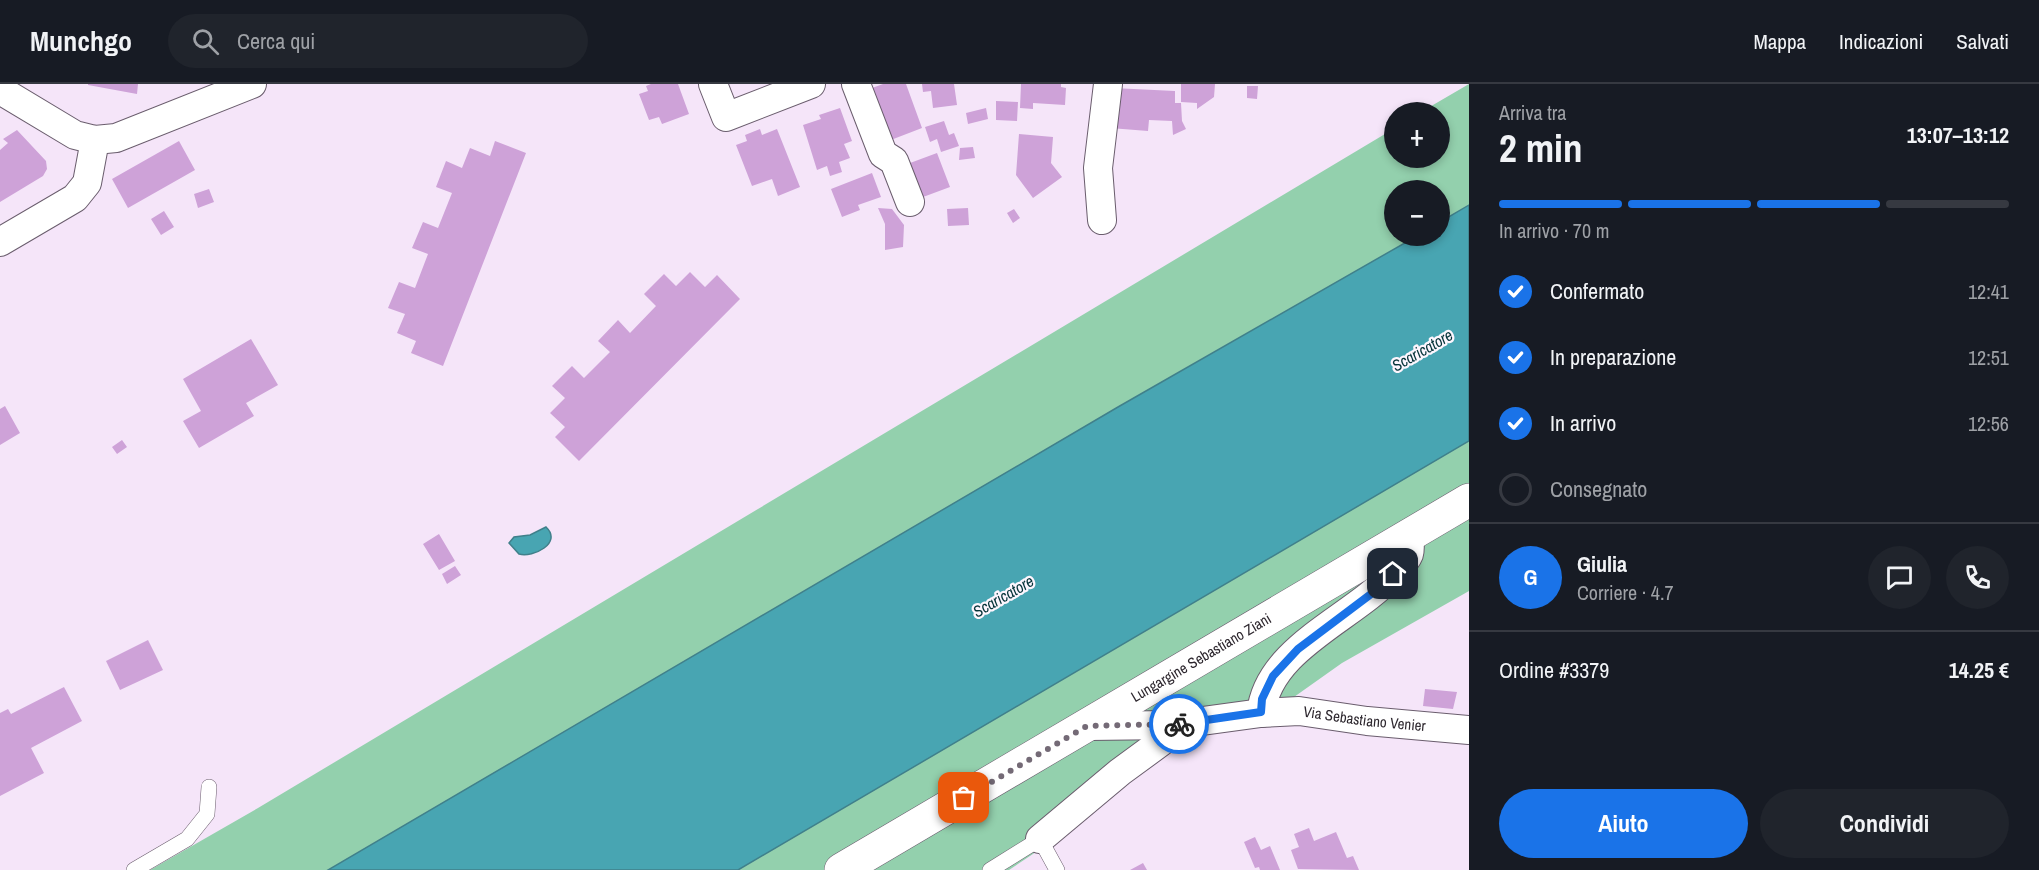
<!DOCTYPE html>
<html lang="it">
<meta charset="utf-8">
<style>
:root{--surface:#171b24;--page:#20242c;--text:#f1f3f6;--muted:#9ea1a6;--line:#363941;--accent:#1a73e8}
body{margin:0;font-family:"Archivo Narrow",sans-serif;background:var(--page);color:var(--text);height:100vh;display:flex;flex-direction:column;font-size:22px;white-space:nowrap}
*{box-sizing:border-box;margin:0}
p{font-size:20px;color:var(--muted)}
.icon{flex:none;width:33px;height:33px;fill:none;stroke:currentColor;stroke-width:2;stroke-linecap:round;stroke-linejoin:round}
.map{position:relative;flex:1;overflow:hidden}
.panel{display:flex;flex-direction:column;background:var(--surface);width:570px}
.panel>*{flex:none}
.controls{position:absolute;left:1384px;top:18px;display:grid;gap:12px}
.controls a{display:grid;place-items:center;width:66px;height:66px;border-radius:50%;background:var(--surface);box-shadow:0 3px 9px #0003;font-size:30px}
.pin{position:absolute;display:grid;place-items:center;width:51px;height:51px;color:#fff;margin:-26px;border-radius:12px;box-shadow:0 3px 9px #0006}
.courier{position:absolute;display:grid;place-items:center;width:60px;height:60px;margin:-30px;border:4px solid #1a73e8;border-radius:50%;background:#fff;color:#222;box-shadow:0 2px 8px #0007}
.headline em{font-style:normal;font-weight:800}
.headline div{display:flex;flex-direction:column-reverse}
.headline{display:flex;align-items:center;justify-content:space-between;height:102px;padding:0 30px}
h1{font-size:39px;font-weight:800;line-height:45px}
.bar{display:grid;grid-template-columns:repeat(4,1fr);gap:9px 6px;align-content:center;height:72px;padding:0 30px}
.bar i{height:8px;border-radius:4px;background:var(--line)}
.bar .selected{background:var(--accent)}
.bar p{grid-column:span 4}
.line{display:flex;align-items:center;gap:15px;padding:0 30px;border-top:2px solid var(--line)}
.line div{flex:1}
.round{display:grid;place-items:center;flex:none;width:63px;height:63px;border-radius:32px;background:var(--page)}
ol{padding:0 30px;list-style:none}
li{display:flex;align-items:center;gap:18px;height:66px}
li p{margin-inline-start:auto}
li .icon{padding:6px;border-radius:50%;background:var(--accent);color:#fff;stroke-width:4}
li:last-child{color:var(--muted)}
li i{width:33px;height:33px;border:3px solid var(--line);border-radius:50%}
.action{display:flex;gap:12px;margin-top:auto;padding:12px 30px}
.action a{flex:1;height:69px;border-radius:36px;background:var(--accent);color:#fff;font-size:24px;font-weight:800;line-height:69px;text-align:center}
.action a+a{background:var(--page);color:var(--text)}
header{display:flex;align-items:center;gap:36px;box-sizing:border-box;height:84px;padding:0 30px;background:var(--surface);border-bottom:2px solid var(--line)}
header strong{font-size:28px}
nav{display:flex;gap:33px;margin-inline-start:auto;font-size:21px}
.search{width:420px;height:54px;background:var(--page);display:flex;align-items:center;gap:15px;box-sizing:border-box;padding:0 21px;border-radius:33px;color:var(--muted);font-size:22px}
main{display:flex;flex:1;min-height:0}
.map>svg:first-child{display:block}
</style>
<header>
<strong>Munchgo</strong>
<div class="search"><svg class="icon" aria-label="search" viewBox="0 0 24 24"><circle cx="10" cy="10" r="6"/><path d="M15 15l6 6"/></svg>Cerca qui</div>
<nav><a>Mappa</a><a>Indicazioni</a><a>Salvati</a></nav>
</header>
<main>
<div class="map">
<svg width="1469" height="786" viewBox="0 0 1469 786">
<rect width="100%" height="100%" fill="#f5e5f9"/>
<path fill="#93d0ad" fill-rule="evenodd" d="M1469 0V507L1342 579 1260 637 1183 647 1048 760 1009 786H150L258 724 1395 44V74H1440V28H1421ZM1395 106H1440V152H1395Z"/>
<path fill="#48a5b2" stroke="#40808b" stroke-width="1.5" d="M1469 121V357L738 786H328L1118 323 1417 152H1440V138Z
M546 443C563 459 533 474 519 470L509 459 514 453 530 451Z"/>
<path fill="#cea2d8" d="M88 0H138L137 10 88 1Z
M651 0H678L689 30 662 40 659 33 649 36 639 10 648 7 646 2Z
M883 0H906L922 44 883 59 864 7Z
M922 0H954L957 21 933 24 931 7 923 8Z
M1021 0H1061V3L1066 4 1065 21 1033 19V25L1020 24Z
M1181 0H1215L1214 13 1197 25V19L1181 18Z
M1247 2H1258L1257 15 1247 14Z
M1113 4 1175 7V19H1181L1182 37 1186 45 1173 51 1172 37 1149 36 1148 47 1110 44Z
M996 17 1018 18 1017 37 996 36Z
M840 24 852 57 844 60 850 74 839 78 842 88 830 92 827 82 817 86 803 41 821 35 819 31Z
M986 24 988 35 968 40 966 29Z
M944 37 949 51 954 49 959 62 941 68 937 55 930 58 925 43Z
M760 45 762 51 777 45 800 103 778 112 772 95 752 102 736 61 747 57 745 51Z
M17 46 46 77 47 85 43 92 0 118V66L8 59 3 55Z
M1019 50 1053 53 1051 79 1062 93 1033 114 1016 91Z
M179 57 195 86 128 124 112 95Z
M495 57 526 69 443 282 411 269 416 257 397 249 405 230 388 224 399 198 415 204 428 170 412 164 423 138 438 144 452 109 436 103 446 77 462 84 470 64 490 72Z
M973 63 975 74 959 76 960 64Z
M937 69 950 103 915 116 902 82Z
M872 89 881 113 858 121 860 126 842 133 831 105Z
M209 105 214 118 198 124 194 110Z
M878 124 892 125 904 141 903 163 885 166V140Z
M968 124 969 141 948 142 947 125Z
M1014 125 1020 134 1013 139 1007 129Z
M164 127 174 143 161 151 151 135Z
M690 188 705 203 717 191 740 215 579 377 555 353 565 343 550 329 565 314 552 302 572 282 584 294 610 268 598 257 618 236 630 249 656 222 644 210 664 190 676 202Z
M251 255 278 301 246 319 254 332 199 364 183 337 201 327 183 295Z
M5 322 20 349 0 361V325Z
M122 356 127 363 117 370 112 363Z
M439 450 455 477 439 486 423 460Z
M455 482 461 491 447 500 442 490Z
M148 556 163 586 120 606 106 577Z
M64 603 82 637 31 664 44 689 0 712V629L8 625 11 630Z
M1425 605 1457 608 1453 625 1423 622Z
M1309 744 1314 757 1336 748 1347 774 1353 772 1359 786 1298 785 1291 766 1299 763 1294 750Z
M1255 753 1261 766 1270 762 1280 786H1260L1259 783 1255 784 1244 758Z
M1143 779 1147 786H1130Z"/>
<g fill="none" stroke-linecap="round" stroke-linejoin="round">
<defs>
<path id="service" d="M134 786 187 755 207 730 209 703
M990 786 1040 755 1057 786"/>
<g id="minor">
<path d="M713 0 726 33 811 0"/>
<path d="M856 0 883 70 894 77 910 118"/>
<path d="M0 6 75 51 95 56 116 54 252 0"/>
<path d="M1102 136 1098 84 1108 0"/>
<path d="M0 158 75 114 87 99 95 56"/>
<path d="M1261 629C1268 564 1352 535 1392 491 1398 485 1406 478 1409 470 1411 464 1409 457 1409 451"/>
<path id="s1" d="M1087 642 1173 641 1261 629 1299 627 1367 637 1469 646"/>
<path d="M1040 755 1120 688 1165 655 1173 641"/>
</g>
<g id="tertiary">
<path id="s2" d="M841 786 1469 416"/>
</g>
</defs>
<use href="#service" stroke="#6a5d6d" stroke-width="16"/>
<use href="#minor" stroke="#6a5d6d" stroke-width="30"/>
<use href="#tertiary" stroke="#6a5d6d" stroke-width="34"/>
<use href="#service" stroke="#fff" stroke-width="15"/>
<use href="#minor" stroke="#fff" stroke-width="28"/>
<use href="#tertiary" stroke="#fff" stroke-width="33"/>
</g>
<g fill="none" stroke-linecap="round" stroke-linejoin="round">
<path stroke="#746a76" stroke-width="6" stroke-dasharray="0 10.8" d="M964 714 1087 642 1179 640"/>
<path stroke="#1a73e8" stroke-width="8" d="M1179 640 1261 628 1262 615 1273 592 1298 565 1383 501 1393 490"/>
</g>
<g text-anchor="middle" stroke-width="4.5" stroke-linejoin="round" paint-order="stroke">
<g font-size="15" fill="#2e282f" stroke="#fdf6fe">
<text dy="5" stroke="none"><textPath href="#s2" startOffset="418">Lungargine Sebastiano Ziani</textPath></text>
<text dy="5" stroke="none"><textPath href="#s1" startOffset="279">Via Sebastiano Venier</textPath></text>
</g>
<g font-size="16" font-style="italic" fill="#06343a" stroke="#fdf6fe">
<text transform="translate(1422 266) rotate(-30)" y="6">Scaricatore</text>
<text transform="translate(1003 512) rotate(-30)" y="6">Scaricatore</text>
</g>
</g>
</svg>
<div class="controls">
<a>+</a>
<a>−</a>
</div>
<div class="pin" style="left:964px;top:714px;background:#ea580c"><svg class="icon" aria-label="bag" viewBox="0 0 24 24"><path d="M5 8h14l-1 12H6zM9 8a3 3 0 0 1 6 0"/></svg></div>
<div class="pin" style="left:1393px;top:490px;background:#1f2937"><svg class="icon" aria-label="home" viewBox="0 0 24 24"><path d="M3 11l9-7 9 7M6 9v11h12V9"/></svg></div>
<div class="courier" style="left:1179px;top:640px"><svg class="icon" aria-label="bike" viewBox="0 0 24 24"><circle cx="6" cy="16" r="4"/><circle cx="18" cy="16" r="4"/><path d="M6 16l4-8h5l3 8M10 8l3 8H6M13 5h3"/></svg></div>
</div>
<section class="panel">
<div class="headline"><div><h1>2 min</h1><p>Arriva tra</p></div><em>13:07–13:12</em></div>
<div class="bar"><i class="selected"></i><i class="selected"></i><i class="selected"></i><i></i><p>In arrivo · 70 m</p></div>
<ol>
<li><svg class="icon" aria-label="check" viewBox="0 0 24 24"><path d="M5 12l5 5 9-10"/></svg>Confermato<p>12:41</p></li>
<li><svg class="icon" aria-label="check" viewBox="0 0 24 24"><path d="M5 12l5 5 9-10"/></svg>In preparazione<p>12:51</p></li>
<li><svg class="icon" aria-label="check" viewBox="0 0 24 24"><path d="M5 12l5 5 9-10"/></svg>In arrivo<p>12:56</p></li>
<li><i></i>Consegnato</li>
</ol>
<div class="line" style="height:108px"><b class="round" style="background:var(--accent);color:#fff">G</b><div><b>Giulia</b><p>Corriere · 4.7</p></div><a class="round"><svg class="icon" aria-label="chat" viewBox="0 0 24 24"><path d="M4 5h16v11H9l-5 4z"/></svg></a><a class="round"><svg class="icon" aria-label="phone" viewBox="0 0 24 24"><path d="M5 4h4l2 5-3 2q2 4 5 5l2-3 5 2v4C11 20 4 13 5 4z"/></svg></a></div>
<div class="line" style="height:78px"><div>Ordine #3379</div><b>14.25 €</b></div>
<div class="action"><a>Aiuto</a><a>Condividi</a></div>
</section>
</main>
